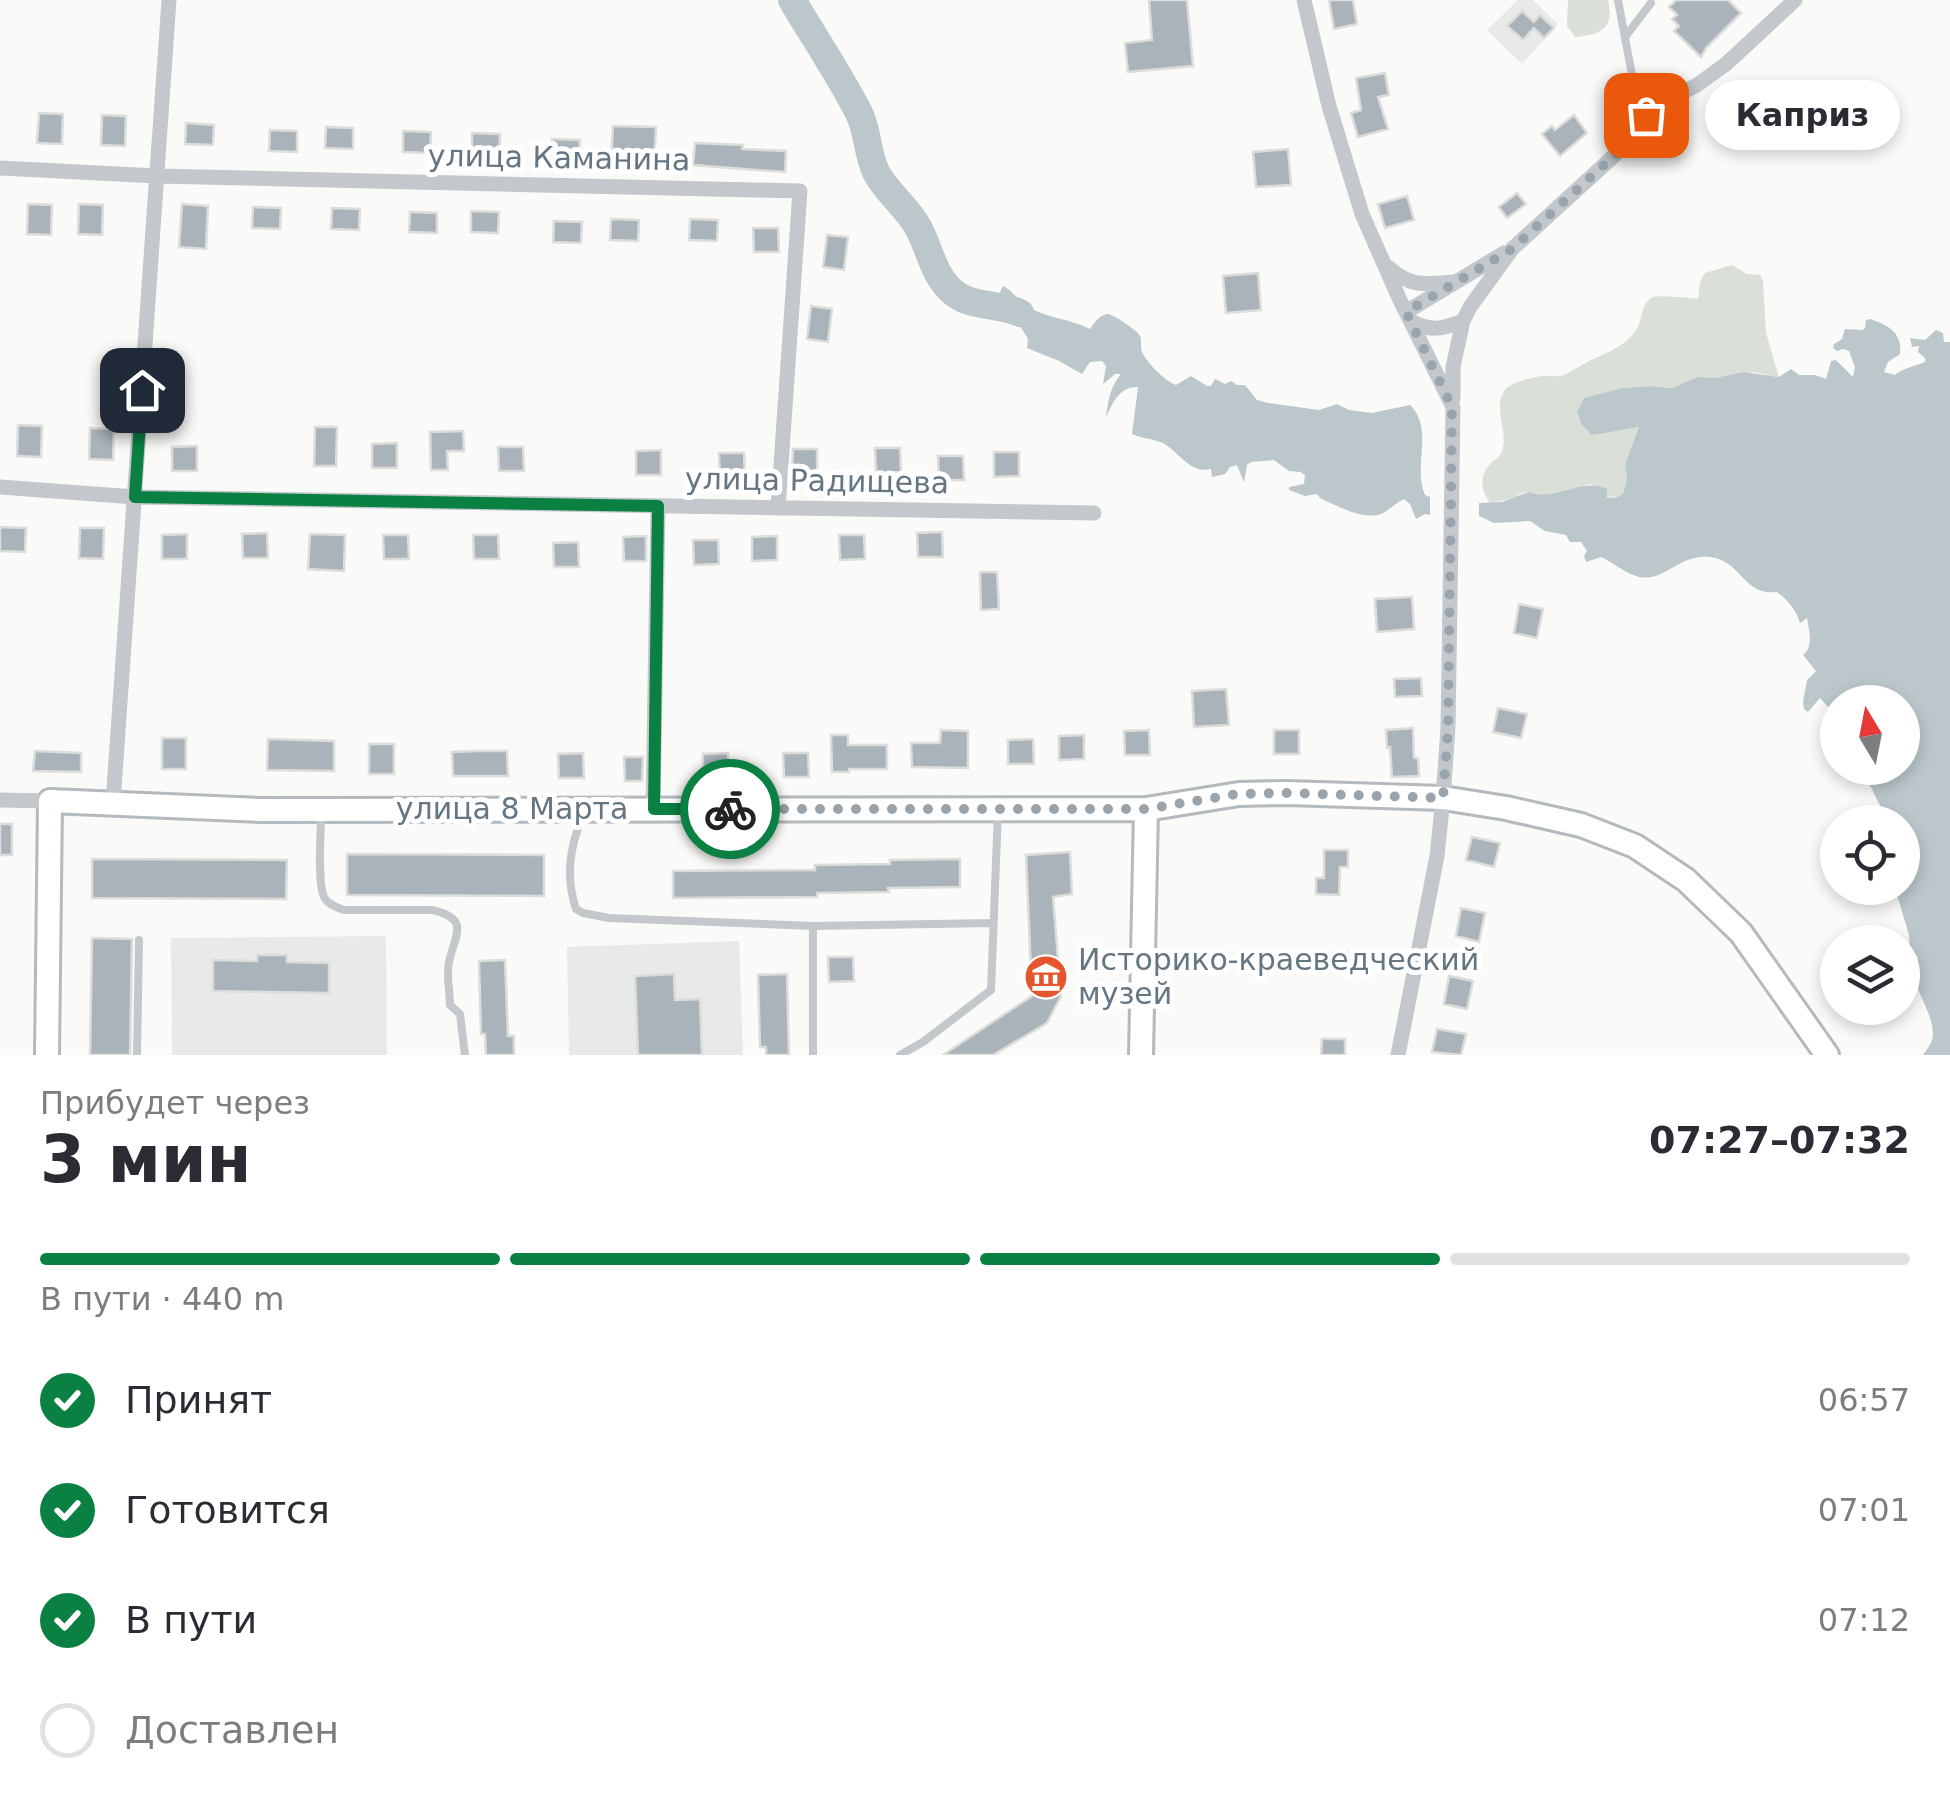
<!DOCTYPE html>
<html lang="ru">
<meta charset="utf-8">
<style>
:root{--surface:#fff;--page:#f7f7f7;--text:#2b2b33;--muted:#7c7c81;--line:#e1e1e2;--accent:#0b8043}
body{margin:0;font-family:"DejaVu Sans",sans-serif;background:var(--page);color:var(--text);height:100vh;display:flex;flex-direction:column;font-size:38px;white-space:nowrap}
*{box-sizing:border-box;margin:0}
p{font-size:32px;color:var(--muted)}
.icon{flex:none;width:55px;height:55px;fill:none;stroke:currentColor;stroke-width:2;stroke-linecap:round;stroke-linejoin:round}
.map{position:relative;height:1055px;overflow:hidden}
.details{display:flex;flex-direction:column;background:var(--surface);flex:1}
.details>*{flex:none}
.needle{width:65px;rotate:350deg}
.tools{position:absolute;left:1820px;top:685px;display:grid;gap:20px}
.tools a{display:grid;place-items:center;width:100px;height:100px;border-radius:50%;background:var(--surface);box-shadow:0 5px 15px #0003;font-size:50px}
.pin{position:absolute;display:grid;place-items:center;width:85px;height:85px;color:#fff;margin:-42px;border-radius:20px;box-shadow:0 5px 15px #0006}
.courier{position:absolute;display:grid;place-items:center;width:100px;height:100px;margin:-50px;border:8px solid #0b8043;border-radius:50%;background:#fff;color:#222;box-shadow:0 2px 12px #0007}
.bubble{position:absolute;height:70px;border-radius:35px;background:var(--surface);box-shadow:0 5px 15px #0003;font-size:32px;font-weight:700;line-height:70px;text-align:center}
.overview em{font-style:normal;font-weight:700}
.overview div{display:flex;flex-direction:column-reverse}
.overview{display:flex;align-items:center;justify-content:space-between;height:170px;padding:0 40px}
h1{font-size:65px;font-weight:700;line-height:75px}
.bar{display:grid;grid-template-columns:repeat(4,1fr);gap:15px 10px;align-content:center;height:120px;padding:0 40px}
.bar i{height:12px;border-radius:8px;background:var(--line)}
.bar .current{background:var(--accent)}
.bar p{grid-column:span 4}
ol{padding:0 40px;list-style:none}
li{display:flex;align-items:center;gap:30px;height:110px}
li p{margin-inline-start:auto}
li .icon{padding:10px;border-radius:50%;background:var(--accent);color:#fff;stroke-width:4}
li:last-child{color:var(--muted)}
li i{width:55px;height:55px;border:5px solid var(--line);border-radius:50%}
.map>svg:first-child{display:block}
</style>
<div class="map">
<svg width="1950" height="1055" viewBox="0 0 1950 1055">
<rect width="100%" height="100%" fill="#fafaf8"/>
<path fill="#e8e9e9" d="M1518 0H1533L1558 24 1522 64 1487 30Z
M386 936 387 1055H172L171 938Z
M739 941 743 1055H569L567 947Z"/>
<path fill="#dadfd7" d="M1568 0H1608C1615 29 1600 35 1575 37L1567 26Z
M1732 265 1747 274 1760 275 1763 281 1766 333 1779 377 1753 372 1715 378H1698L1672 388 1650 386 1622 388 1584 398 1577 412 1581 424 1592 434 1640 427 1625 464 1627 479 1623 494C1608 501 1602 494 1591 484L1549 496 1536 495 1529 492 1519 494 1515 498 1490 503C1480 489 1479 475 1492 462 1498 457 1499 458 1502 451 1509 432 1492 407 1505 390 1511 382 1532 378 1541 376 1549 375 1556 378 1564 375 1573 370 1582 365 1591 360 1607 353 1627 345 1636 330 1643 321 1640 303 1653 297 1658 295 1690 298 1698 299L1700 282 1705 273Z"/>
<path fill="#bbc7cb" d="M1003 286C1014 291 1017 301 1028 307 1047 318 1071 319 1090 329 1094 324 1099 314 1108 314 1114 315 1137 330 1140 336 1142 341 1140 347 1142 352 1147 363 1165 381 1176 385L1191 376 1207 386H1211L1215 379 1225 384 1231 381 1237 385H1245L1257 400 1268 403 1319 410 1337 404 1349 410 1372 413 1410 405C1435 430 1412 465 1425 495L1430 497V515L1425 514 1416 519 1410 504 1404 499C1396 503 1390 509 1383 513 1365 522 1336 505 1320 498L1317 494 1305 496 1289 490V487L1304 484 1305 475 1300 472 1289 471 1274 460 1251 462 1247 465 1244 482 1237 465 1230 467 1225 474 1212 477 1211 469C1190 474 1179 452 1163 443 1152 438 1142 439 1132 434L1138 387C1120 386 1112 403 1106 418 1108 401 1110 387 1121 374H1115L1103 384 1106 366 1102 361 1090 362 1082 374 1059 361 1027 348 1028 339C1023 331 1017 319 1008 314 1000 309 994 310 987 304L1003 298 1000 292Z
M1870 319C1888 325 1903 333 1900 354L1888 362 1884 372 1895 375C1899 370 1918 365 1925 362V358L1918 352 1919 346 1912 347 1910 338 1925 340 1936 330 1943 333 1944 342H1950V1055H1923C1926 1050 1930 1046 1932 1040 1937 1023 1920 998 1916 983 1913 974 1916 966 1918 957L1910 951 1909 935 1895 888H1902V822H1896L1895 816C1879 809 1879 803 1872 789 1868 781 1860 775 1855 768H1902V702H1838L1837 733 1829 708 1820 698 1808 712 1804 709 1803 702 1807 680 1816 671 1803 655C1814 647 1809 630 1807 618L1800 623C1797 611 1788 600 1777 592 1743 596 1742 561 1710 557 1678 553 1663 585 1636 576 1623 572 1613 562 1601 557L1586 562 1584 556 1587 551 1581 542H1570L1566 535 1545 531 1530 521 1494 523 1479 516V503L1502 502 1529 492C1555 503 1581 476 1607 489V497L1614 498 1623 494 1627 479 1625 464 1639 427 1592 435 1581 424 1577 412 1584 398 1622 388 1650 386 1672 388 1698 377 1715 378 1744 372 1779 377 1791 369 1799 375H1815L1826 379 1831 361 1836 360 1853 377 1855 367 1849 351 1843 349 1837 351 1833 348 1834 344 1842 339 1845 329 1862 330 1865 328 1866 320Z"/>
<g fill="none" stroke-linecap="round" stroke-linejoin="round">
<path stroke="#bbc7cb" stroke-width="28" d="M792 0C814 37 839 74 859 113 868 131 867 153 876 172 886 192 907 207 918 227 930 249 933 276 954 293 973 308 1000 303 1020 313"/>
</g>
<path fill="#aab3b9" stroke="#dcdcda" stroke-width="2.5" d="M1149 0H1187L1193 66 1128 72 1125 43 1152 40Z
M1329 0H1353L1357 24 1334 29Z
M1676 0H1728L1741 13 1706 48 1701 57 1674 31 1679 26 1672 19 1677 15 1669 7Z
M1522 11 1534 22 1540 15 1554 28 1544 38 1534 28 1523 40 1507 26Z
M1385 73 1389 95 1378 97 1388 129 1358 137 1351 113 1361 110 1356 78Z
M39 113 63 114 62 144 37 143Z
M102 115 126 116 125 146 101 145Z
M1574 115 1587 133 1560 156 1542 134 1552 126 1555 130Z
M186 123 214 125 213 145 185 144Z
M613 126 656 127 654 163 611 161Z
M326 127 353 128V149L325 148Z
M270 130 297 131V152L269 151Z
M403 131 431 132 430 153 403 152Z
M472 133 500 134 499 155 472 154Z
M552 139 580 140 579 161 551 160Z
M695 143 743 145 742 149 786 151 785 172 693 165Z
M1288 149 1291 185 1256 187 1253 152Z
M1517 193 1526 204 1507 218 1499 207Z
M1407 196 1414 220 1385 228 1378 204Z
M28 204 52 205 51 235 27 234Z
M79 204 103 205 102 235 78 234Z
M182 204 208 206 206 249 179 247Z
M253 207 281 208 280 229 252 228Z
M332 208 360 209 359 230 331 229Z
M471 211 499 212 498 233 471 232Z
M410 212 437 213V233L409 232Z
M611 219 639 220 638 241 610 240Z
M690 219 718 220 717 241 689 240Z
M554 221 582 222 581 243 553 242Z
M753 228H778L779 252H754Z
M827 235 848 237 844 270 823 267Z
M1258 273 1261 310 1226 313 1223 276Z
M811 306 832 309 828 342 807 339Z
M18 425 42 426 41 457 17 456Z
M315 427H337L336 466H314Z
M90 428 114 429 113 460 89 459Z
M463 431 464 451H447L448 470H431L430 432Z
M397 443V468H372V444Z
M197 446V471H172V447Z
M498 447H523L524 471H499Z
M875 448H900L901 472 876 473Z
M793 449H817V473L792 474Z
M661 450V475H636V451Z
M994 452H1019V476L994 477Z
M719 453H744L745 477 720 478Z
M938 456H963L964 480H939Z
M0 527 26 528 25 552 0 551Z
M80 528H104L103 559 79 558Z
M942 532 943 557H918L917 533Z
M267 533 268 558H243L242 534Z
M187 534V559H162V535Z
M310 534 345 535 344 571 308 569Z
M383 535H408L409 559H384Z
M473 535H498L499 559H474Z
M839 535H864L865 559 840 560Z
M646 536V561H624L623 537Z
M777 536V560L752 561V537Z
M693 540H718L719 564 694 565Z
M578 542 579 567H554L553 543Z
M980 572H997L999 609 981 610Z
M1412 597 1414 629 1377 632 1375 599Z
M1519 604 1543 609 1537 638 1514 633Z
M1421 678 1422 696 1395 697 1394 679Z
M1226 689 1229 725 1194 727 1192 691Z
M1498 708 1527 714 1521 738 1493 732Z
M1413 728 1414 758H1418L1419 776 1392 777 1390 747 1387 748 1386 730Z
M941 730 968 731V768L912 767 911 743H940Z
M1149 730 1150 755H1125L1124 731Z
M1274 730H1299V754H1274Z
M831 735H848V745H887V769H849V772H832Z
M1084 735V759L1059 760V736Z
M162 738H186V769H162Z
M268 739 334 741V771L267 770Z
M1033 739 1034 764H1008V740Z
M369 744H394V774H369Z
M35 751 81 753V772L33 771Z
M477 751H507L508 776H453L452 752Z
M583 753 584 778H559L558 754Z
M728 753V778H703V754Z
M783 753H808L809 777H784Z
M624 757H643L642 781H625Z
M0 824H12V855H0Z
M1472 837 1500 843 1494 867 1466 860Z
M1324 850H1348V867H1340L1339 895 1316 894V878H1324Z
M1070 852 1072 894 1053 897 1061 996 1047 1023 993 1055H943L1032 996 1026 855Z
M347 854 544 855V896L347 895Z
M92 859 287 860 286 899 92 898Z
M960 859V887L888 888 889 892 817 893V897L673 898V871L815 870V865L890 864V860Z
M1461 908 1485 913 1479 942 1456 936Z
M92 938 132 939 130 1055H90Z
M1325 952H1349L1348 969 1325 968Z
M257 955H287V962L329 963V993L213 991V960L257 961Z
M828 957H853L854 981 829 982Z
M505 960 508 1036H514V1055H486L485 1034H481L479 961Z
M674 974 675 1000 700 999 702 1055H638L635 976Z
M787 974 789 1055H766V1047H760L758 975Z
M1449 976 1473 981 1467 1009 1444 1004Z
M1437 1029 1466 1034 1461 1055 1432 1052Z
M1322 1039H1345V1055H1321Z"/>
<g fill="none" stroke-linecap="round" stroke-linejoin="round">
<defs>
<path id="secondary" d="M47 1055 50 801 260 810 1146 809 1239 794 1287 793 1443 798 1506 808 1581 825 1635 846 1686 880 1741 933 1827 1055
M1141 1055 1146 809"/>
</defs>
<use href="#secondary" stroke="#b3babf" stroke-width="28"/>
<path stroke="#c3c8cc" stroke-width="8" d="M1618 0 1640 118
M1625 37 1651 3
M321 814C321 833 317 882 324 897 328 905 337 907 344 910H432C472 919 454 936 449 962 446 975 450 992 450 1005L460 1014 465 1055
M583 815C570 846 565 876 576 909L583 913 609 918 813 926 993 923
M137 1055 139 940
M813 1055V926
M900 1055 923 1042 991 990 998 811"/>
<path stroke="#c3c8cc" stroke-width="15" d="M1304 0 1329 106 1362 214 1399 298 1453 407 1448 728 1443 798 1437 856 1398 1055
M0 168 157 176 800 191 778 508
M1388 267C1411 288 1425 284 1454 282
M1406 312 1504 253
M1411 321C1430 332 1443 329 1463 321
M1453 399V367L1463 321 1470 307 1512 249 1616 154 1646 115 1665 101 1697 85 1726 64 1795 0
M0 487 135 497 1094 513
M0 800 50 801
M113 803 169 0
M653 809 658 506"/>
<use href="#secondary" stroke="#fff" stroke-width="22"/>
</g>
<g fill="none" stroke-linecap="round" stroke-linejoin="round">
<path stroke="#99a4ac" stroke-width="10" stroke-dasharray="0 18" d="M730 809H1146L1238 794 1287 793 1443 798 1448 728 1452 407 1406 312 1512 249 1616 154 1646 115"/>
<path stroke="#0b8043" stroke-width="12" d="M142 390 135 497 658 506 654 809H730"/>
</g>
<defs>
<symbol id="museum-disc" viewBox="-11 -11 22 22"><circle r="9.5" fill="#e4572e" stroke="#fff"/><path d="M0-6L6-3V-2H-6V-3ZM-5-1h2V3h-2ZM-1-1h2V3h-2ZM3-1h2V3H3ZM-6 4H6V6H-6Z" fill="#fff"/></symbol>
</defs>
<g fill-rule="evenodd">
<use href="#museum-disc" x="1021" y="952" width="50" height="50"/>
</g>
<g text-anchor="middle" stroke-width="10" stroke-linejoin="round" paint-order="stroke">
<g font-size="30" fill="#657683" stroke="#fff">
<text transform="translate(559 158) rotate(1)" y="10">улица Каманина</text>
<text transform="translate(817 481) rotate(1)" y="10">улица Радищева</text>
<text x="512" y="819">улица 8 Марта</text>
</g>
<g font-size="30" fill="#657683" stroke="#fff" text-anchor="start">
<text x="1078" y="970">Историко-краеведческий<tspan x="1078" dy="34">музей</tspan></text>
</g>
</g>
</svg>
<div class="tools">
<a><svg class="needle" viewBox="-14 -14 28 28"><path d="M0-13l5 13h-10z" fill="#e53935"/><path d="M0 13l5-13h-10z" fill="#7c7c81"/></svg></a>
<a><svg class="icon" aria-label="locate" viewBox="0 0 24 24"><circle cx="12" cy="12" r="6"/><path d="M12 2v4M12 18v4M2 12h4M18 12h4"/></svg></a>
<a><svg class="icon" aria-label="layers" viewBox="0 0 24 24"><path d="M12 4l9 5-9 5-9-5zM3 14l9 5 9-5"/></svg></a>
</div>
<div class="pin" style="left:1646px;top:115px;background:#ea580c"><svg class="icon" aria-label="bag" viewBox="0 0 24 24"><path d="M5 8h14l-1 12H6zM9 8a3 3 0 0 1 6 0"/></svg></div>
<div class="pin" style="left:142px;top:390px;background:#1f2937"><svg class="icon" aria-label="home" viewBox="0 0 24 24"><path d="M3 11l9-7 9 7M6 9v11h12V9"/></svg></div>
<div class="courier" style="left:730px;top:809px"><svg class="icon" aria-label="bike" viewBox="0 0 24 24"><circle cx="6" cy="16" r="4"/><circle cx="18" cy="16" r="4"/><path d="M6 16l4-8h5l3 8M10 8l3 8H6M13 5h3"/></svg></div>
<div class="bubble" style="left:1705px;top:80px;width:195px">Каприз</div>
</div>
<section class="details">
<div class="overview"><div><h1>3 мин</h1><p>Прибудет через</p></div><em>07:27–07:32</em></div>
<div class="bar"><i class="current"></i><i class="current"></i><i class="current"></i><i></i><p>В пути · 440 m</p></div>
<ol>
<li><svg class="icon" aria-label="check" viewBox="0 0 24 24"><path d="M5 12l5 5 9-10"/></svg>Принят<p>06:57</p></li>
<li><svg class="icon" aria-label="check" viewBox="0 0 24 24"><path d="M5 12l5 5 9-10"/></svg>Готовится<p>07:01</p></li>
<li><svg class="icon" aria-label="check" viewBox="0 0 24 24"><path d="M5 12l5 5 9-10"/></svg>В пути<p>07:12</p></li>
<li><i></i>Доставлен</li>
</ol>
</section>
